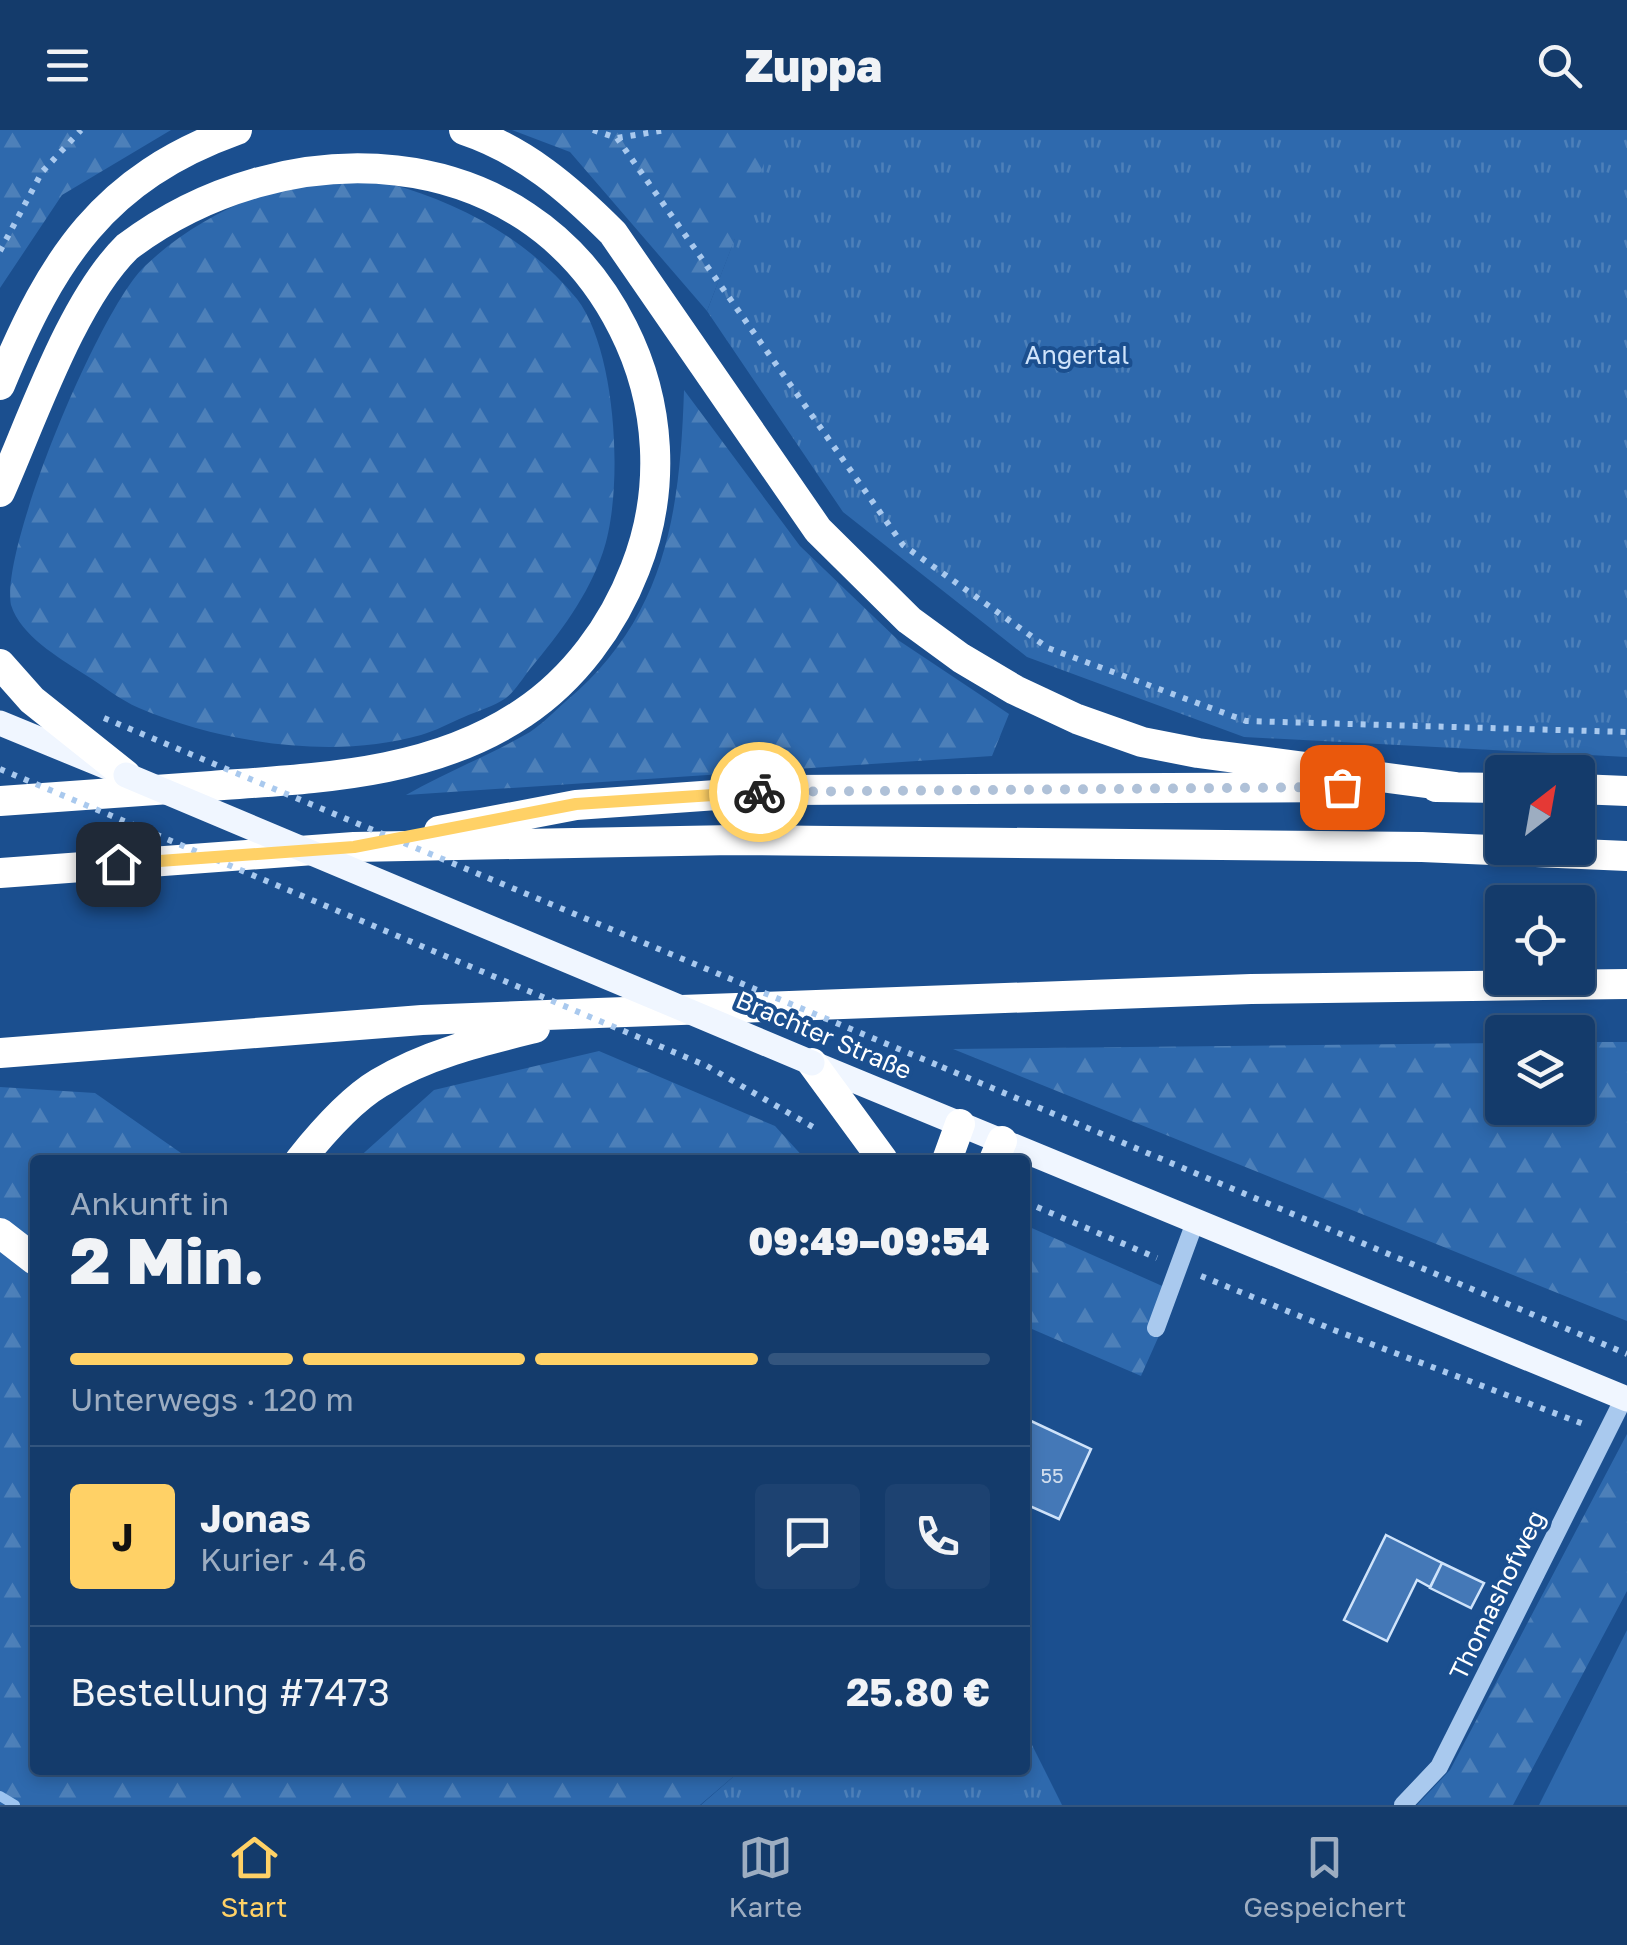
<!DOCTYPE html>
<html lang="de">
<meta charset="utf-8">
<style>
:root{--surface:#143b6b;--page:#1d4271;--text:#f1f3f6;--muted:#9dadc1;--line:#33557e;--accent:#ffd166}
body{margin:0;font-family:"Golos Text",sans-serif;background:var(--page);color:var(--text);height:100vh;display:flex;flex-direction:column;font-size:38px;white-space:nowrap}
*{box-sizing:border-box;margin:0}
p{font-size:32px;color:var(--muted)}
.icon{flex:none;width:55px;height:55px;fill:none;stroke:currentColor;stroke-width:2;stroke-linecap:round;stroke-linejoin:round}
.map{position:relative;flex:1;overflow:hidden}
.panel{position:absolute;left:30px;top:1025px;width:1000px;height:620px;display:flex;flex-direction:column;background:var(--surface);border-radius:10px;box-shadow:0 5px 15px #0003,0 0 0 2px var(--line)}
.panel>*{flex:none}
.needle{width:65px;rotate:31deg}
.tools{position:absolute;left:1485px;top:625px;display:grid;gap:20px}
.tools a{display:grid;place-items:center;width:110px;height:110px;border-radius:10px;background:var(--surface);box-shadow:0 5px 15px #0003,0 0 0 2px var(--line);font-size:50px}
.pin{position:absolute;display:grid;place-items:center;width:85px;height:85px;color:#fff;margin:-42px;border-radius:20px;box-shadow:0 5px 15px #0006}
.courier{position:absolute;display:grid;place-items:center;width:100px;height:100px;margin:-50px;border:8px solid #ffd166;border-radius:50%;background:#fff;color:#222;box-shadow:0 2px 12px #0007}
.head em{font-style:normal;font-weight:800}
.head div{display:flex;flex-direction:column-reverse}
.head{display:flex;align-items:center;justify-content:space-between;height:170px;padding:0 40px}
h1{font-size:65px;font-weight:800;line-height:75px}
.bar{display:grid;grid-template-columns:repeat(4,1fr);gap:15px 10px;align-content:center;height:120px;padding:0 40px}
.bar i{height:12px;border-radius:8px;background:var(--line)}
.bar .active{background:var(--accent)}
.bar p{grid-column:span 4}
.line{display:flex;align-items:center;gap:25px;padding:0 40px;border-top:2px solid var(--line)}
.line div{flex:1}
.round{display:grid;place-items:center;flex:none;width:105px;height:105px;border-radius:10px;background:var(--page)}
header{display:flex;justify-content:space-between;align-items:center;height:130px;padding:0 40px;background:var(--surface);font-size:45px;font-weight:800}
.tabs{display:flex;justify-content:space-around;align-items:center;height:140px;border-top:2px solid var(--line);background:var(--surface);font-size:28px;color:var(--muted)}
.tabs a{display:grid;justify-items:center;gap:5px}
.tabs .active{color:var(--accent)}
.map>svg:first-child{display:block}
</style>
<header><svg class="icon" aria-label="menu" viewBox="0 0 24 24"><path d="M4 6h16M4 12h16M4 18h16"/></svg>Zuppa<svg class="icon" aria-label="search" viewBox="0 0 24 24"><circle cx="10" cy="10" r="6"/><path d="M15 15l6 6"/></svg></header>
<div class="map">
<svg width="1627" height="1675" viewBox="0 0 1627 1675">
<defs>
<pattern id="grass-tufts" width="24" height="20" patternUnits="userSpaceOnUse" patternTransform="scale(2.5)"><rect width="24" height="20" fill="#2e69ad"/><path d="M3 7l-1-3M5 7V3M7 7l1-3M15 17l-1-3M17 17v-4M19 17l1-3" fill="none" stroke="#4d80b9"/></pattern>
<pattern id="forest-firs" width="22" height="20" patternUnits="userSpaceOnUse" patternTransform="scale(2.5)"><rect width="22" height="20" fill="#2e69ad"/><path d="M5 1l3.5 6h-7zM16 11l3.5 6h-7z" fill="#4d80b9"/></pattern>
</defs>
<rect width="100%" height="100%" fill="#1b4f8f"/>
<path fill="url(#grass-tufts)" d="M596 0H1627V627L1244 607 1027 527 843 382 707 181 735 108Z
M1025 1601 1062 1675H701L741 1640H1025Z"/>
<path fill="url(#forest-firs)" d="M0 0H171L62 65 0 158Z
M512 0H777L707 181 570 22Z
M307 48C333 50 365 47 390 54 460 72 531 112 577 169 617 221 624 361 603 422 588 466 560 503 530 539 523 548 515 561 506 568 495 576 477 581 464 587 450 593 435 601 421 605 334 630 221 613 139 578 120 570 102 555 84 544 58 527 21 506 11 475 0 417 100 178 145 136 191 92 247 67 307 48Z
M684 260 800 416 898 510 1009 584 992 626 406 665C446 642 490 625 530 602 542 594 554 582 565 572 666 488 680 383 684 260Z
M1578 912H1627V1191L953 919 1502 913V978H1578Z
M599 921 775 996 806 1030H356L434 960Z
M0 957 95 963 191 1030H35V1640H741L700 1675H0Z
M1025 1095 1178 1163 1141 1246 1025 1196Z
M1627 1304V1461L1513 1675H1417L1450 1640Z"/>
<path fill="#2e69ad" d="M1627 1500V1675H1539Z"/>
<g fill="none" stroke-linecap="round" stroke-linejoin="round">
<path stroke="#9cc4f0" stroke-width="10" d="M0 1666 15 1675"/>
</g>
<path fill="#4478b7" stroke="#cfe3fa" stroke-width="2.5" d="M1031 1291 1091 1319 1059 1389 1025 1374V1305Z
M1386 1405 1442 1433 1430 1457 1417 1450 1387 1511 1344 1490Z
M1442 1433 1484 1453 1471 1478 1430 1458Z"/>
<g fill="none" stroke-linecap="round" stroke-linejoin="round">
<path stroke="#a9c9ee" stroke-width="6" stroke-dasharray="5 8" stroke-linecap="butt" d="M593 0 617 8 666 0
M617 8 903 415 1048 518 1246 591 1627 602
M0 121 42 42 81 0
M707 936 818 1000
M942 937 1627 1224
M1025 1072 1157 1128
M1201 1146 1334 1200 1586 1295"/>
<path stroke="#a9c9ee" stroke-width="18" d="M1156 1198 1195 1092
M1403 1675 1439 1637 1624 1268"/>
<path stroke="#f0f6ff" stroke-width="25" d="M0 593 107 637
M812 933 1627 1269"/>
<path stroke="#fff" stroke-width="30" d="M464 0C524 20 569 59 613 103L818 400 909 490 961 528 1015 560 1077 589 1142 612 1198 623 1456 657
M0 255C52 129 103 48 237 0
M0 362C32 290 72 171 127 117 282 0 525 3 623 198 661 273 666 361 635 439 613 496 574 549 523 583 431 645 318 648 212 656 141 661 71 666 0 671
M0 534 32 570 126 645
M1436 657 1502 658
M1578 659 1627 661
M439 701 576 675 787 660 1345 657
M0 743 354 717 733 710 1422 717 1627 726
M0 923 422 890 598 883 1251 859 1627 854
M812 933 883 1030
M300 1030C320 1005 352 969 379 953 427 924 482 911 535 898
M947 1030 960 994
M994 1030 1002 1011
M0 1103 35 1130"/>
<path stroke="#a9c9ee" stroke-width="6" stroke-dasharray="5 8" stroke-linecap="butt" d="M104 588 942 937
M0 639 707 936"/>
<path stroke="#f0f6ff" stroke-width="25" d="M126 645 812 933"/>
</g>
<g fill="none" stroke-linecap="round" stroke-linejoin="round">
<path stroke="#afc1d8" stroke-width="10" stroke-dasharray="0 18" d="M759 662 1342 657"/>
<path stroke="#ffd166" stroke-width="12" d="M118 734 354 717 576 674 759 662"/>
</g>
<g text-anchor="middle" stroke-width="8" stroke-linejoin="round" paint-order="stroke">
<g font-size="20" fill="#d0dded">
<text x="1052" y="1353">55</text>
</g>
<g font-size="25" fill="#cfe3fa" stroke="#1b4f8f">
<text x="1077" y="234">Angertal</text>
</g>
<g font-size="25" fill="#fff" stroke="#1b4f8f">
<text transform="translate(824 905) rotate(23)" y="9">Brachter Straße</text>
<text transform="translate(1497 1465) rotate(-64)" y="9">Thomashofweg</text>
</g>
</g>
</svg>
<div class="tools">
<a><svg class="needle" viewBox="-14 -14 28 28"><path d="M0-13l5 13h-10z" fill="#e53935"/><path d="M0 13l5-13h-10z" fill="#9dadc1"/></svg></a>
<a><svg class="icon" aria-label="locate" viewBox="0 0 24 24"><circle cx="12" cy="12" r="6"/><path d="M12 2v4M12 18v4M2 12h4M18 12h4"/></svg></a>
<a><svg class="icon" aria-label="layers" viewBox="0 0 24 24"><path d="M12 4l9 5-9 5-9-5zM3 14l9 5 9-5"/></svg></a>
</div>
<div class="pin" style="left:1342px;top:657px;background:#ea580c"><svg class="icon" aria-label="bag" viewBox="0 0 24 24"><path d="M5 8h14l-1 12H6zM9 8a3 3 0 0 1 6 0"/></svg></div>
<div class="pin" style="left:118px;top:734px;background:#1f2937"><svg class="icon" aria-label="home" viewBox="0 0 24 24"><path d="M3 11l9-7 9 7M6 9v11h12V9"/></svg></div>
<div class="courier" style="left:759px;top:662px"><svg class="icon" aria-label="bike" viewBox="0 0 24 24"><circle cx="6" cy="16" r="4"/><circle cx="18" cy="16" r="4"/><path d="M6 16l4-8h5l3 8M10 8l3 8H6M13 5h3"/></svg></div>
<section class="panel">
<div class="head"><div><h1>2 Min.</h1><p>Ankunft in</p></div><em>09:49–09:54</em></div>
<div class="bar"><i class="active"></i><i class="active"></i><i class="active"></i><i></i><p>Unterwegs · 120 m</p></div>
<div class="line" style="height:180px"><b class="round" style="background:var(--accent);color:#111">J</b><div><b>Jonas</b><p>Kurier · 4.6</p></div><a class="round"><svg class="icon" aria-label="chat" viewBox="0 0 24 24"><path d="M4 5h16v11H9l-5 4z"/></svg></a><a class="round"><svg class="icon" aria-label="phone" viewBox="0 0 24 24"><path d="M5 4h4l2 5-3 2q2 4 5 5l2-3 5 2v4C11 20 4 13 5 4z"/></svg></a></div>
<div class="line" style="height:130px"><div>Bestellung #7473</div><b>25.80 €</b></div>
</section>
</div>
<nav class="tabs">
<a class="active"><svg class="icon" aria-label="home" viewBox="0 0 24 24"><path d="M3 11l9-7 9 7M6 9v11h12V9"/></svg>Start</a>
<a><svg class="icon" aria-label="map" viewBox="0 0 24 24"><path d="M3 6l6-2 6 2 6-2v14l-6 2-6-2-6 2zM9 4v14M15 6v14"/></svg>Karte</a>
<a><svg class="icon" aria-label="saved" viewBox="0 0 24 24"><path d="M7 4h10v16l-5-4-5 4z"/></svg>Gespeichert</a>
</nav>
